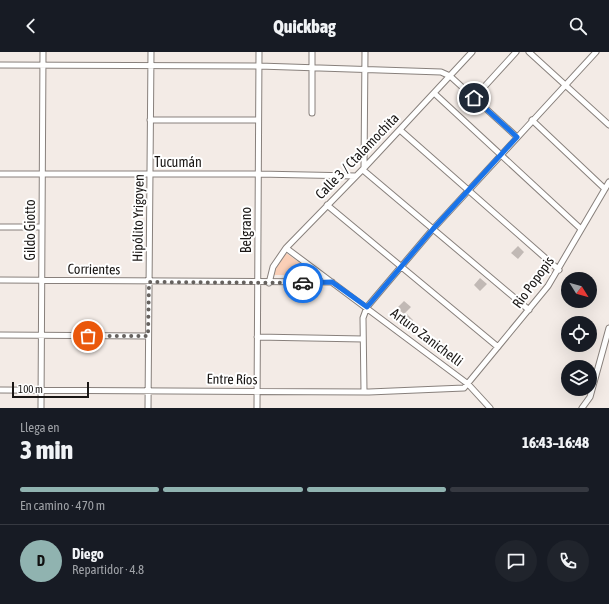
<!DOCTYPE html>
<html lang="es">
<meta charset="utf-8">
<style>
:root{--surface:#171b24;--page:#20242c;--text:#f1f3f6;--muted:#9ea1a6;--line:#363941;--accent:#90b3b0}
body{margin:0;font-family:"Asap Condensed",sans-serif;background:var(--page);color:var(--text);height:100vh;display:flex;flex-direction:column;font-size:15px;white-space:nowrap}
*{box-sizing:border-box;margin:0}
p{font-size:13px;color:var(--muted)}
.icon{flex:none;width:22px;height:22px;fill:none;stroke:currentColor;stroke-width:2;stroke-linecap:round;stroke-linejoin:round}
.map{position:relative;height:356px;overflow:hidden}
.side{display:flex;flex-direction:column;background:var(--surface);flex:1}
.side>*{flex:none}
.needle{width:26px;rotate:127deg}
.fabs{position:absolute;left:561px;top:220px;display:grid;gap:8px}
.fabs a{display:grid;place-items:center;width:36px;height:36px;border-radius:50%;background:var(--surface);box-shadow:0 4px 16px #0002;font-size:20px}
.scale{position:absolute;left:12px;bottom:10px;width:77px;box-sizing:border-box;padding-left:4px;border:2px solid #191614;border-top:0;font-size:11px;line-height:14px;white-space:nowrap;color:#191614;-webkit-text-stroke:3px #fff;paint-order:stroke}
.pin{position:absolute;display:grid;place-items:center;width:34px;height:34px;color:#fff;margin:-17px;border:2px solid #fff;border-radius:50%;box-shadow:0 1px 4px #0007}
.courier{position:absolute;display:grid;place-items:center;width:40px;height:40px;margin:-20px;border:3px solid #1a73e8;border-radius:50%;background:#fff;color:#222;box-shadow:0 1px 5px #0007}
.overview em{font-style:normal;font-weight:800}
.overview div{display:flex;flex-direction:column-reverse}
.overview{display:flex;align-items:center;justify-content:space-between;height:68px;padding:0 20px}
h1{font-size:26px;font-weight:800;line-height:30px}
.bar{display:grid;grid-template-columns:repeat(4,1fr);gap:6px 4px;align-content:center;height:48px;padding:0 20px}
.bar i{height:5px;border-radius:3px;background:var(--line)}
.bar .current{background:var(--accent)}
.bar p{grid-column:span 4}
.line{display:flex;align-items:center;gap:10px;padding:0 20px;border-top:1px solid var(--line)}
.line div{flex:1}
.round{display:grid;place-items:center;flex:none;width:42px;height:42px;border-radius:21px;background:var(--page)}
header{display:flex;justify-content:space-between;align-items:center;height:52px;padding:0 20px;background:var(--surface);font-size:18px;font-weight:800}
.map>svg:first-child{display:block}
</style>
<header><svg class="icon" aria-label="back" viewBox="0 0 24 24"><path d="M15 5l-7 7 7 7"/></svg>Quickbag<svg class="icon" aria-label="search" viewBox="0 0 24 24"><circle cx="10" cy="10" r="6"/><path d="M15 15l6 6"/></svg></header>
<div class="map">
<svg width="609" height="356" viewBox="0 0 609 356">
<rect width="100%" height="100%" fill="#f3ebe6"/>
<path fill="#facfb7" d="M286 201 317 223H271Z"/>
<path fill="#c1b9b5" d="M518 194 524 200 518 207 511 201Z
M480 226 487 232 480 239 474 233Z
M404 249 411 255 404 262 397 256Z
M407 262 413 268 407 276 400 270Z"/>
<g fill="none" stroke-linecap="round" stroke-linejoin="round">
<defs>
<path id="minor" d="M312 0V61
M529 0 609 73
M0 13 259 14 441 20 450 24 517 85
M434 41 581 177
M474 46 516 0
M150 68H258
M532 68 605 137
M400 78 559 218
M364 116 365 0
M363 118 529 258
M0 122H258L356 124
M327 153 498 295
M0 175H42
M286 196 468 332 490 356
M0 228 332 230
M269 231 273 215 286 196 364 116 472 0
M0 283 148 284
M257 285 363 287
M0 338 369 340 464 336 548 234 609 130
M364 339 363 266 367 255 433 177 596 0
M41 356 43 0
M148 356 151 0
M257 356 259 0
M582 356 590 345 609 276"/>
</defs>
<use href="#minor" stroke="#88807c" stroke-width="7"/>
<use href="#minor" stroke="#fff" stroke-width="5"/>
</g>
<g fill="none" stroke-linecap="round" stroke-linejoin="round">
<path stroke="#65615e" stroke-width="4" stroke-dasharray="0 7.2" d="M88 284H148L149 230 303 231"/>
<path stroke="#1a73e8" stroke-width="5" d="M303 231 332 230 367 255 433 177 517 85 474 46"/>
</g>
<g text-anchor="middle" stroke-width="4" stroke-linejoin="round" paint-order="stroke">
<g font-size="14" fill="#191614" stroke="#fff">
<text transform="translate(357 104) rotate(-46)" y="5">Calle 3 / Ctalamochita</text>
<text x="178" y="115">Tucumán</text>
<text transform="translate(138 166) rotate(-89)" y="5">Hipólito Yrigoyen</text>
<text transform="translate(30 178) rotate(-90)" y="5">Gildo Giotto</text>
<text transform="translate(246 178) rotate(-90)" y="5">Belgrano</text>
<text transform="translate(94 217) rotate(1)" y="5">Corrientes</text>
<text transform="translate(533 230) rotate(-54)" y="5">Rio Popopis</text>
<text transform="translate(427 285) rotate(37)" y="5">Arturo Zanichelli</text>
<text transform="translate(232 327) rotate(1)" y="5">Entre Ríos</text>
</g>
</g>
</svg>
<div class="fabs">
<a><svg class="needle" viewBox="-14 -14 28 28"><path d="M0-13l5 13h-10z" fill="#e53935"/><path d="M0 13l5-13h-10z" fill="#9ea1a6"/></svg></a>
<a><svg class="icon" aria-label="locate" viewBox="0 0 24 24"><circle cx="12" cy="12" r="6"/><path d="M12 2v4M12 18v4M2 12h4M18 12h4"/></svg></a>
<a><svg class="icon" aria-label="layers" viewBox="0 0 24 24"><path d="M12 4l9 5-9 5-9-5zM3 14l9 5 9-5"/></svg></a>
</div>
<div class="scale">100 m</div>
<div class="pin" style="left:88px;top:284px;background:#ea580c"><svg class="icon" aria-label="bag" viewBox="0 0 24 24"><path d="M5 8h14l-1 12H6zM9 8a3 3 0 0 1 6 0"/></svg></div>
<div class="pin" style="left:474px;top:46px;background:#1f2937"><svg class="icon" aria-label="home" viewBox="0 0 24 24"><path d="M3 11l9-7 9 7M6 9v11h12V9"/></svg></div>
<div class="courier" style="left:303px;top:231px"><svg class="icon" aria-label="car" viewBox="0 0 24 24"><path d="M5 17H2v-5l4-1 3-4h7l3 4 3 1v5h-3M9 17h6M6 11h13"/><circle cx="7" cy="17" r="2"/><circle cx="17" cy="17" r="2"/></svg></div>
</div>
<section class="side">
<div class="overview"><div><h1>3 min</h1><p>Llega en</p></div><em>16:43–16:48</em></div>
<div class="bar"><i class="current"></i><i class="current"></i><i class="current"></i><i></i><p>En camino · 470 m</p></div>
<div class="line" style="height:72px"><b class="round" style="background:var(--accent);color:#111">D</b><div><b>Diego</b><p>Repartidor · 4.8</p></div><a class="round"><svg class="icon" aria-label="chat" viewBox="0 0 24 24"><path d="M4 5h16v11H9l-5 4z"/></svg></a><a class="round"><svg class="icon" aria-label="phone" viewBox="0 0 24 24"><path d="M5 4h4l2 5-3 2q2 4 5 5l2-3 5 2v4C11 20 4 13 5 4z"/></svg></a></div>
</section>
